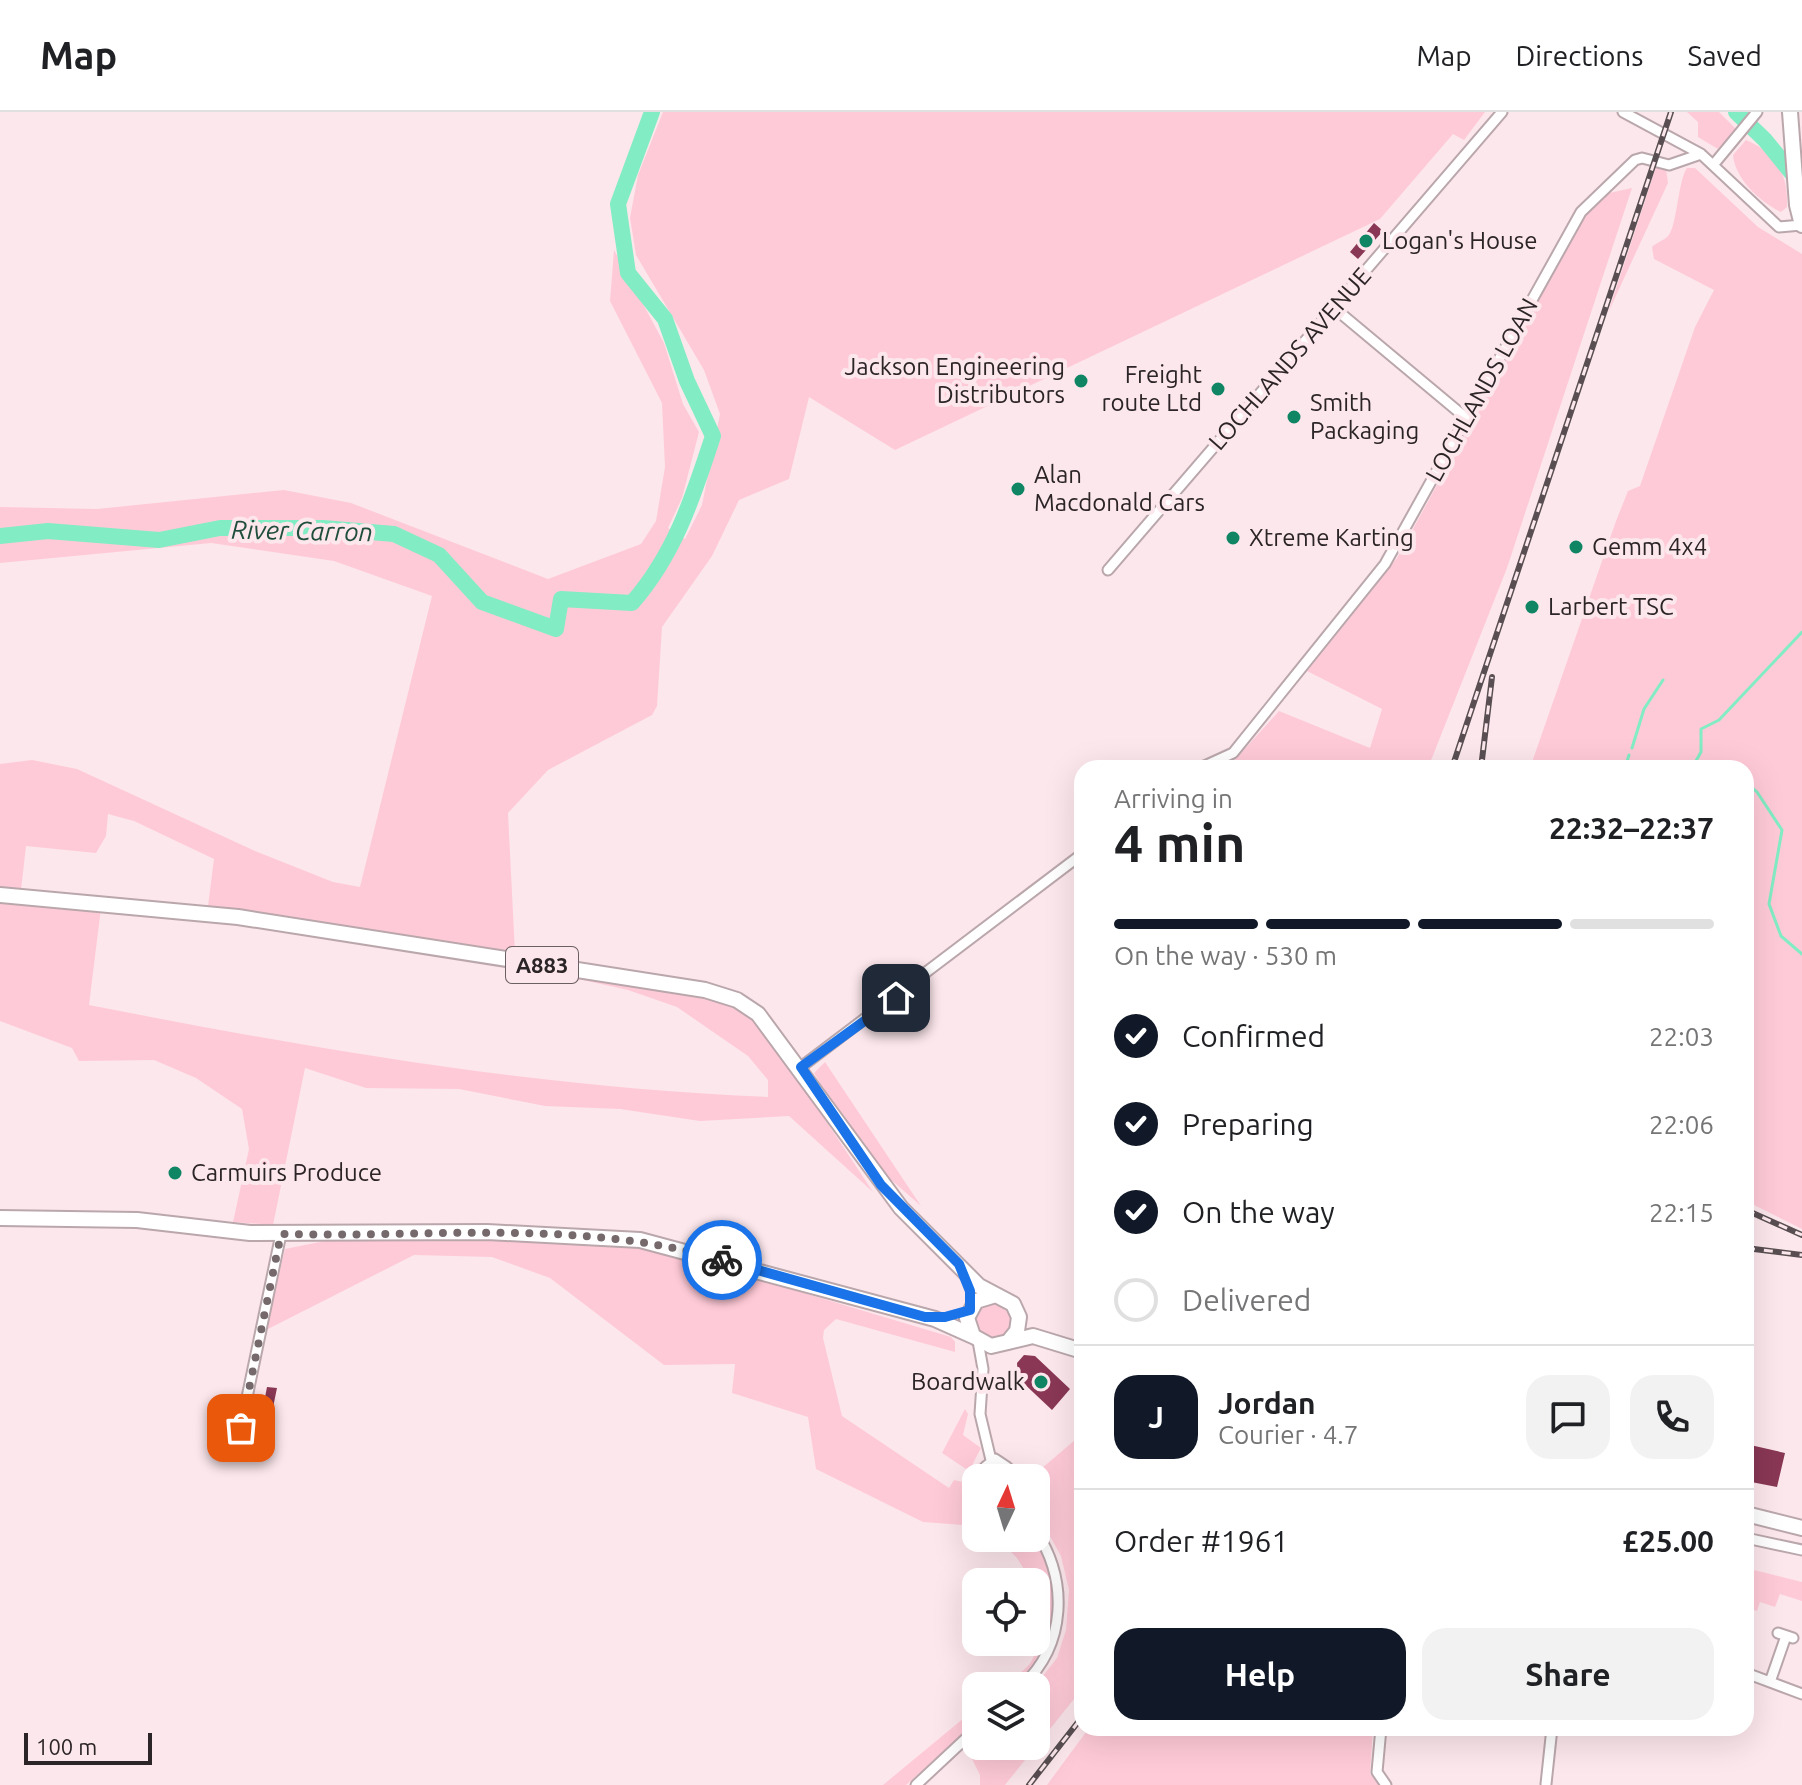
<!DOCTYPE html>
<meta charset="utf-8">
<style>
:root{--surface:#fff;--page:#f2f2f2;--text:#202124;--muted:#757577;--line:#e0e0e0;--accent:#111827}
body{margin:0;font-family:Ubuntu,sans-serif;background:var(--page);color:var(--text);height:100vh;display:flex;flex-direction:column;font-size:30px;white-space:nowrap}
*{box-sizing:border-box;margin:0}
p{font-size:26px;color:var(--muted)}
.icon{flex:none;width:44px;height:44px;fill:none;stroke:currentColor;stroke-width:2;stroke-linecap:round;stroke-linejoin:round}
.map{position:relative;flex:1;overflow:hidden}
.sheet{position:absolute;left:1074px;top:648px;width:680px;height:976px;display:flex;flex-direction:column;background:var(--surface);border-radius:24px;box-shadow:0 8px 32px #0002}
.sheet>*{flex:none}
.needle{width:52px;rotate:4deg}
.controls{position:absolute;left:962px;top:1352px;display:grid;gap:16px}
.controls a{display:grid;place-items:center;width:88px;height:88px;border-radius:16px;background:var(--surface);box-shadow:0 8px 32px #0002;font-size:40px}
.scale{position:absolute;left:24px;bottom:20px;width:128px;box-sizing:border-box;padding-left:8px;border:4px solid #2c2527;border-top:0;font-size:22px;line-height:28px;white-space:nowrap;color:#2c2527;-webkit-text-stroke:6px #fce7ec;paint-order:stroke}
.pin{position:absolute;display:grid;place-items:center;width:68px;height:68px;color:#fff;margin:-34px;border-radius:16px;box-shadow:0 4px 12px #0006}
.courier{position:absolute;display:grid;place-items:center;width:80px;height:80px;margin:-40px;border:6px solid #1a73e8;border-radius:50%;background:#fff;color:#222;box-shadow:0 2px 10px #0007}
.head em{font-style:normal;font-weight:700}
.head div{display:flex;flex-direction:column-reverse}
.head{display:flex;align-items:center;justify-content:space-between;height:136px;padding:0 40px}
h1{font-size:52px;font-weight:700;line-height:60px}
.bar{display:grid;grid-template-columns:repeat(4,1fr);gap:12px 8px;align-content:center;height:96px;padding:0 40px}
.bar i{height:10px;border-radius:6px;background:var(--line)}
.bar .active{background:var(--accent)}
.bar p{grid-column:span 4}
.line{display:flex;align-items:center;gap:20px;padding:0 40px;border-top:2px solid var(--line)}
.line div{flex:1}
.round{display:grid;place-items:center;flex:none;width:84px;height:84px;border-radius:24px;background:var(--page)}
ol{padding:0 40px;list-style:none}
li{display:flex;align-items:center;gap:24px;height:88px}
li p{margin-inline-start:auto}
li .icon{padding:8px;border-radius:50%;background:var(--accent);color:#fff;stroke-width:4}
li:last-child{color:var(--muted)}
li i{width:44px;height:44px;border:4px solid var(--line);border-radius:50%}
.action{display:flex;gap:16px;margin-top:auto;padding:16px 40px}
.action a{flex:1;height:92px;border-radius:24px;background:var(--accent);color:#fff;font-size:32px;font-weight:700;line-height:92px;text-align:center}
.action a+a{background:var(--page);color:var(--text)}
header{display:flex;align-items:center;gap:48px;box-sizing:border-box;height:112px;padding:0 40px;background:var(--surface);border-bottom:2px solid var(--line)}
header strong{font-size:38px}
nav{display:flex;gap:44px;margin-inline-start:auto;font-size:28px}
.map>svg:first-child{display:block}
</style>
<header>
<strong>Map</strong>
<nav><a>Map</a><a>Directions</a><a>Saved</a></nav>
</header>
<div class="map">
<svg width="1802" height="1673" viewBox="0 0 1802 1673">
<rect width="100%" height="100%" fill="#fce7ec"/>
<path fill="#ffcad8" d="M663 0H1485L1464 28 1453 22 1380 107 895 338 809 285 789 367 739 388 712 444 662 515 657 594 652 603 548 658 508 701 515 841 208 794 214 747 134 709 108 702 106 724 96 741 26 734 21 778 0 777V652L32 648 77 657 255 739 333 770 360 775 432 484 334 449 211 431 0 451V395L97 397 284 378 351 391 548 467 641 432 656 409 665 355 662 291 610 189 614 138 664 231 683 292 699 320 682 386 668 416 685 427 702 393 720 302 704 258 636 143 630 106 638 63Z
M1687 0H1719L1736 17 1718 37 1698 25V10Z
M1746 28C1777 41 1788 62 1787 95L1781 100C1760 90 1735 67 1733 43Z
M1656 55 1666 57 1668 71 1608 201Z
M1687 56H1695L1758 115 1802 142V1117L1746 1089V656H1530L1616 409 1628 379 1640 374 1695 215 1714 178 1654 147 1652 135C1657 130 1663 129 1668 124 1677 115 1678 68 1687 56Z
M1632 76 1507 456 1428 656H1221L1232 651 1279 599 1370 636 1382 597 1307 559 1397 446 1588 98 1609 81Z
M0 790 101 796 89 893C313 937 539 976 768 985V968L748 944 677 895 628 878 542 859 705 884 748 901 764 915 873 1080 789 1004 700 1009 620 997 545 994 459 977 366 976 305 956 273 1113 233 1110 249 1037 242 997 196 966 154 948 79 949 72 936 0 909Z
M825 950 921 1094 888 1065 820 971 814 961Z
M462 1127 646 1134 951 1225 955 1230V1240L836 1207 824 1218 823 1226 842 1304 949 1376 954 1368 976 1373V1414L923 1410 816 1357 808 1305 732 1281 735 1252 664 1253 550 1166 492 1145 414 1143 266 1218 285 1137 325 1129Z
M974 1208a19 19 0 1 1 38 0a19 19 0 1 1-38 0Z
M965 1297 968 1302 963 1323 981 1336 969 1359 942 1341Z
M1082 1322V1577L1005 1673H980V1663L968 1639 976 1628V1634H1036L1035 1574 1057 1546 1066 1518 1069 1478 1061 1444 1036 1399V1366H1024L1041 1357Z
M997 1426H1035C1070 1475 1057 1534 1015 1574H1002C1011 1567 1027 1558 1032 1548 1045 1525 1036 1494 1036 1470H1032L1017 1446Z
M1746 1456 1802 1470V1489L1780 1482 1775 1495 1760 1490 1757 1499 1746 1495Z
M976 1596V1610L906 1673H883Z
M1089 1616H1373L1370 1662 1379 1673H1047Z"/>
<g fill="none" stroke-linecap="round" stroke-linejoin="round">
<path stroke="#82ecc4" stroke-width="3" d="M1632 636 1644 597 1663 568
M1695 652 1703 654
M1625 656 1629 643
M1692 656 1701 640V617L1719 608 1802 520
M1746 670 1757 680 1782 718 1769 792 1781 824 1802 842"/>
<path stroke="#82ecc4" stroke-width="16" d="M1736 0 1765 28 1799 70
M0 424 48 419 159 428 220 416H323L394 422 439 443 482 490 556 517 561 487 632 491C675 442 693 385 713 324L687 269 665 207 628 161 618 92 652 0"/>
</g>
<path fill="#893754" d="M1374 111 1383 119 1358 147 1350 140Z
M1024 1243 1035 1244 1070 1277 1052 1298 1018 1266 1017 1251Z
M267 1275 277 1276 263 1344 254 1342Z
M1746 1332 1785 1341 1777 1375 1746 1369Z"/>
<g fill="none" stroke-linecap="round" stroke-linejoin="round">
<defs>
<path id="minor" d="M1623 0 1701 42 1779 115 1802 113
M1714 52 1757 0
M1333 195 1466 306
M1108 458 1502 0
M1200 656 1233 641 1385 452 1581 100 1635 48 1642 46 1669 53 1701 42
M801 955 1082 742
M978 1229 983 1257 980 1302 991 1348
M235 1343 281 1122
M988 1366 985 1355 995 1347 1007 1355 1004 1366
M1746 1426 1802 1438
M1778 1521 1793 1526
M1746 1561 1802 1582
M1770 1570 1786 1524
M1022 1574C1067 1532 1068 1468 1036 1419
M1381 1616 1377 1660 1386 1673
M1546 1672 1552 1616
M916 1673 976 1617"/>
<path id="primary" d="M1790 0 1797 93 1802 113
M0 783 238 805 705 878 737 888 758 902 901 1096 979 1174 1013 1192 1019 1205 1017 1219 1008 1230 991 1234 973 1224 967 1206 976 1189 996 1183
M0 1106 137 1108 250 1121 487 1120 640 1128 935 1207 973 1224
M1008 1230 1033 1224 1082 1239
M1746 1402 1802 1416"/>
</defs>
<use href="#minor" stroke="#baa7ac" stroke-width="13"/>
<use href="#primary" stroke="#baa7ac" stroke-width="18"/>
<use href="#minor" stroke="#fff" stroke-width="9"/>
<use href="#primary" stroke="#fff" stroke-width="14"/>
<defs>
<path id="rail" d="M1452 656 1671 0
M1481 656 1492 565
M1746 1098 1802 1123
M1746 1136 1802 1143
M1029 1673 1082 1605"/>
</defs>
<use href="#rail" stroke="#594f52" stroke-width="6"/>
<use href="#rail" stroke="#fce7ec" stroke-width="3" stroke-dasharray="9" stroke-linecap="butt"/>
</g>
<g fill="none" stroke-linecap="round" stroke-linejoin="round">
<path stroke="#75696c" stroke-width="8" stroke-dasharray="0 14.4" d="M241 1316 281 1122C429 1126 579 1106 722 1148"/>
<path stroke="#1a73e8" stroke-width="10" d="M722 1148 925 1205H945L970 1198V1179L959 1152 881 1073 801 955 896 886"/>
</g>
<g fill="#108564" stroke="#fce7ec" stroke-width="3">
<circle cx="1366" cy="129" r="8"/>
<circle cx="1081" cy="269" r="8"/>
<circle cx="1218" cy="277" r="8"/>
<circle cx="1294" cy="305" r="8"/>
<circle cx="1018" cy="377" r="8"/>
<circle cx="1233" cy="426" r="8"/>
<circle cx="1576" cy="435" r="8"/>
<circle cx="1532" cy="495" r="8"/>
<circle cx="175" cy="1061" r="8"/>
<circle cx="1041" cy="1270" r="8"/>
</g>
<g text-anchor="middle" stroke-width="8" stroke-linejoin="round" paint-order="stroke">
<rect fill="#fce7ec" stroke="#6a5f62" stroke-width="2" x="506" y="835" width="72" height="36" rx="6"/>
<g font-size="22" font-weight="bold" fill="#2c2527">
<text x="542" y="861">A883</text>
</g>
<g font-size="24" fill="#2c2527" stroke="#fce7ec" text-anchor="start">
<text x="1382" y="137">Logan's House</text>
<text x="1065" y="263" text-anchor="end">Jackson Engineering<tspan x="1065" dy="28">Distributors</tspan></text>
<text x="1202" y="271" text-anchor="end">Freight<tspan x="1202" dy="28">route Ltd</tspan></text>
<text x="1310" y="299">Smith<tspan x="1310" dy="28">Packaging</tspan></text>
<text x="1034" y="371">Alan<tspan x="1034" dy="28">Macdonald Cars</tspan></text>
<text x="1249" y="434">Xtreme Karting</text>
<text x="1592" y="443">Gemm 4x4</text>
<text x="1548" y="503">Larbert TSC</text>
<text x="191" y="1069">Carmuirs Produce</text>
<text x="1025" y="1278" text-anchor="end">Boardwalk</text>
</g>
<g font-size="24" fill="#2c2527" stroke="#fce7ec">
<text transform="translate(1290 247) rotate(-49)" y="8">LOCHLANDS AVENUE</text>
<text transform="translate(1482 278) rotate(-61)" y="8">LOCHLANDS LOAN</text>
</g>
<g font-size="26" font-style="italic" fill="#204e3d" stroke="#fce7ec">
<text transform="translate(302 419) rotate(1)" y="9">River Carron</text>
</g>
</g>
</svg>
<div class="controls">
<a><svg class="needle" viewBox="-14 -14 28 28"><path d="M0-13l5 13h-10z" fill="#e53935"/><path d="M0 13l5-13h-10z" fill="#757577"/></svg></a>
<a><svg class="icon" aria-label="locate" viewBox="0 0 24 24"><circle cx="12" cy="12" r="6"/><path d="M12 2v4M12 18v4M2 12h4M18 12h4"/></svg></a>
<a><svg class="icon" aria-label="layers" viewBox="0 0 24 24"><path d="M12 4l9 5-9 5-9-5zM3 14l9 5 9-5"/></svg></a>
</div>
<div class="scale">100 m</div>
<div class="pin" style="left:241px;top:1316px;background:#ea580c"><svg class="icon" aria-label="bag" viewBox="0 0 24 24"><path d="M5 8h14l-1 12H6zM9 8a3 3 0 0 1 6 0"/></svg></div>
<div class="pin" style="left:896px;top:886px;background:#1f2937"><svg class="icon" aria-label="home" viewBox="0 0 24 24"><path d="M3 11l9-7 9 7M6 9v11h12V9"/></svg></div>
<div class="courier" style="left:722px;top:1148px"><svg class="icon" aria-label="bike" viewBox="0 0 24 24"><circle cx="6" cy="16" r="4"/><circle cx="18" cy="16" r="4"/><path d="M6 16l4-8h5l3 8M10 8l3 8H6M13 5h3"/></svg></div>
<section class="sheet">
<div class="head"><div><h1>4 min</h1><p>Arriving in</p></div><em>22:32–22:37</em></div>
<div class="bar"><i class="active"></i><i class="active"></i><i class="active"></i><i></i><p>On the way · 530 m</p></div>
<ol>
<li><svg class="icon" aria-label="check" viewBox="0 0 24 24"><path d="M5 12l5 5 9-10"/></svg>Confirmed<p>22:03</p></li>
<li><svg class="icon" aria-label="check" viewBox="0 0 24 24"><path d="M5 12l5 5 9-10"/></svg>Preparing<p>22:06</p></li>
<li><svg class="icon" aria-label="check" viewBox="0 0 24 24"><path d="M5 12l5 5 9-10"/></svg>On the way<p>22:15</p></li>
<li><i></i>Delivered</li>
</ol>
<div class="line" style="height:144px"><b class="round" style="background:var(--accent);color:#fff">J</b><div><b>Jordan</b><p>Courier · 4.7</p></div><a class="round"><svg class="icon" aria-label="chat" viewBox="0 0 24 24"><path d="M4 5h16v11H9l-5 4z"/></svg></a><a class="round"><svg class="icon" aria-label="phone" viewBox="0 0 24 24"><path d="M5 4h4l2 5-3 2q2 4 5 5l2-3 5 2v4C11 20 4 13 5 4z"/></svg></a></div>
<div class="line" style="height:104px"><div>Order #1961</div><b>£25.00</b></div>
<div class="action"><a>Help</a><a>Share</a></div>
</section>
</div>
